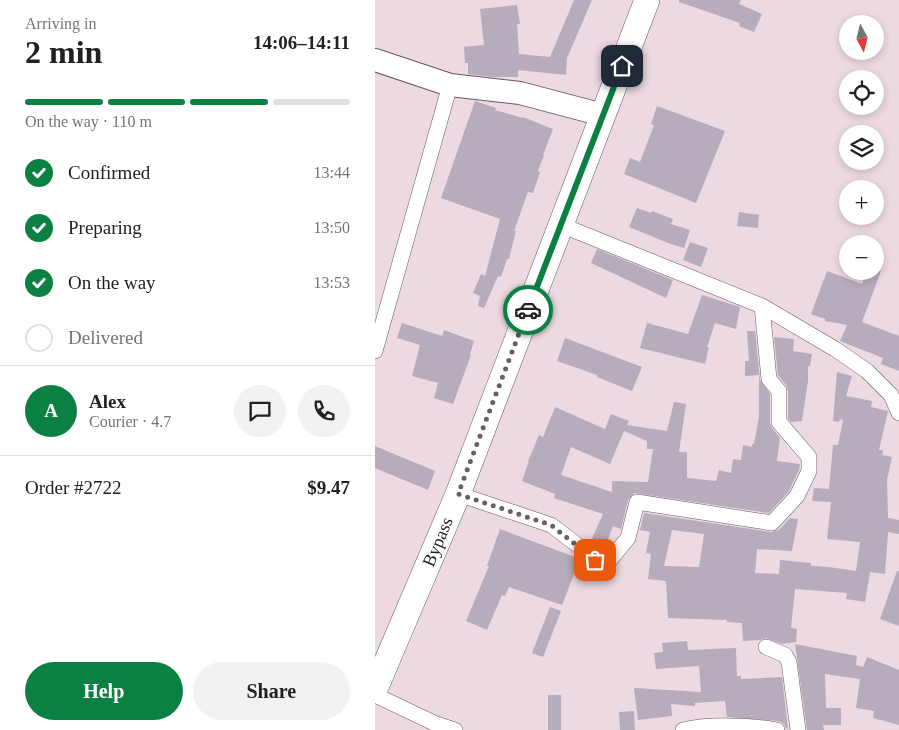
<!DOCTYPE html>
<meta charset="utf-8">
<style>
:root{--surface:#fff;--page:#f2f2f2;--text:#202124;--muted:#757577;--line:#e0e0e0;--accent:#0b8043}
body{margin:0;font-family:"Times New Roman",serif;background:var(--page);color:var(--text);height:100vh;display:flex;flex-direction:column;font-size:19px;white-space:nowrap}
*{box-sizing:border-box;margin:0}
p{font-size:16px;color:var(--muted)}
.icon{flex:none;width:28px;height:28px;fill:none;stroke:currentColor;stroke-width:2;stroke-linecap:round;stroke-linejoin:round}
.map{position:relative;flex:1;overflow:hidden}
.sheet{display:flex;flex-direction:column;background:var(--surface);width:375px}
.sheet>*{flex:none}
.needle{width:32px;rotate:173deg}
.buttons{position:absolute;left:464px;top:15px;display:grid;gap:10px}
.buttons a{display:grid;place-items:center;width:45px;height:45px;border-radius:50%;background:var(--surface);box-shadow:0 2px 8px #0003;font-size:25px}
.pin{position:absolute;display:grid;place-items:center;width:42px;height:42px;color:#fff;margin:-21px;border-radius:10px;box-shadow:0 2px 8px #0006}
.courier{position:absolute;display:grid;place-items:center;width:50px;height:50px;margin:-25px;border:4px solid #0b8043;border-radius:50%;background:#fff;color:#222;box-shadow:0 1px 6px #0007}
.headline em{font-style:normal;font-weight:800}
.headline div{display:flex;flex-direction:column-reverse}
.headline{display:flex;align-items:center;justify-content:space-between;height:85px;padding:0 25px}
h1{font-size:32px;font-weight:800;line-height:38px}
.bar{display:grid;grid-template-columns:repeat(4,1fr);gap:8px 5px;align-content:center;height:60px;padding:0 25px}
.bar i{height:6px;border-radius:4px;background:var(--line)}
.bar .active{background:var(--accent)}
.bar p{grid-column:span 4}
.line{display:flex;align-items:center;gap:12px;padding:0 25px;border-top:1px solid var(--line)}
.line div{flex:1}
.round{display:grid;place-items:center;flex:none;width:52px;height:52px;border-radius:26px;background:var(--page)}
ol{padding:0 25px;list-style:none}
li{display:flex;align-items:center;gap:15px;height:55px}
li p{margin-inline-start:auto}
li .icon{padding:5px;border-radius:50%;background:var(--accent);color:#fff;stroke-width:4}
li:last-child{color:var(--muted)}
li i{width:28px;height:28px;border:2px solid var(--line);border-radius:50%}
.button{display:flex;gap:10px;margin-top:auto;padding:10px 25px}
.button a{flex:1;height:58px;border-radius:30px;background:var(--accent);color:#fff;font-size:20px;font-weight:800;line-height:58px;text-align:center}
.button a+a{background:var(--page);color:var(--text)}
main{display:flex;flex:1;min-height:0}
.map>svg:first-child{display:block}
</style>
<main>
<section class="sheet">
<div class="headline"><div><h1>2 min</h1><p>Arriving in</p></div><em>14:06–14:11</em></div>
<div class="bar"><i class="active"></i><i class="active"></i><i class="active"></i><i></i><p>On the way · 110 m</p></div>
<ol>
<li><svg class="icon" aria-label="check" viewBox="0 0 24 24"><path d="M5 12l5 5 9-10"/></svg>Confirmed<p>13:44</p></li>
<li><svg class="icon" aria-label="check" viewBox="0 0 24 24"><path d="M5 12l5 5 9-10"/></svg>Preparing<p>13:50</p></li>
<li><svg class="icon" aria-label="check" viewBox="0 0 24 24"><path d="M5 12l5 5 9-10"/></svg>On the way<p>13:53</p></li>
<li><i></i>Delivered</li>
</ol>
<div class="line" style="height:90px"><b class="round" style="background:var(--accent);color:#fff">A</b><div><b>Alex</b><p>Courier · 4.7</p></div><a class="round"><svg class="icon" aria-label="chat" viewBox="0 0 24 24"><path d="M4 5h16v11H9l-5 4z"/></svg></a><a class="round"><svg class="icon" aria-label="phone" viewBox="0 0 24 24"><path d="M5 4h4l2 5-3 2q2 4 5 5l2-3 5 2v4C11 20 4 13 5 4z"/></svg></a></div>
<div class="line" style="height:65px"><div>Order #2722</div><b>$9.47</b></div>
<div class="button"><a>Help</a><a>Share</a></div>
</section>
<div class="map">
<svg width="524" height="730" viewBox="0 0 524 730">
<rect width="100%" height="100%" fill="#edd9e2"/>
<path fill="#b6acbb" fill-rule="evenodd" d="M199 0H217L192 58 191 75 143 70V77H117L93 74V63H90L89 47 109 45 105 9 142 5 145 24H142L144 54 175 57Z
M304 0H366L364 4 387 14 379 32 364 26 365 23 304 2Z
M100 101 121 108 120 110 148 118V117L178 129 168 155H169L163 171 165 172 158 193 153 192 139 231H141L134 259H132L126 277 123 276 109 308 103 306 105 296 98 293 106 274 110 276 125 219 66 198Z
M282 106 350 131 321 203 249 174 255 158 265 162 279 125 276 124Z
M262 208 276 213 277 211 298 219 296 224 315 230 309 248 293 243 254 227Z
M364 212 384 215 383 228 362 226Z
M315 242 333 248 326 267 308 260Z
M222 249 298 280 291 298 216 263Z
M452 271 487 284 491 271H506L487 322 524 336V371L506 364 508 358 465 341 472 325 450 321V319L436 314Z
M327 295 365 307 361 329 340 323 332 347H334L330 364 265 348 272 323 313 334Z
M27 323 67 336 69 330 99 341 95 354 96 355 78 404 59 398 63 383 37 376 45 345 22 338Z
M372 331H380L385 380 395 394V423L397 428 405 438 402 461 425 464 424 470 414 491 394 513 259 493 253 500 246 529 238 526 228 553 215 543 228 514 179 498 180 494 147 481 154 461H153L164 435 168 437 180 407 230 429 236 414 254 421 252 425 292 431 299 402 311 404 304 452H312V478L341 481 344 470 356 473 358 459 366 460 368 445 377 447V444H379L384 416V375L370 376V361H374ZM249 431 272 441V449H278L273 482 237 481V492L186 475 196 447 235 464Z
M399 337 419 339 418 351 437 354 435 366H433V381L427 421 416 422 413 419V391L411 385 403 375Z
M190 338 267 367 257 391 222 377V375L182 361Z
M462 372 477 376 471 396 497 401 496 407 513 411 504 450H508L507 455 517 457 512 480 513 518 524 520V534L513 532 510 574 495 572 490 602 471 599 472 593 420 589 416 628 422 629 421 642 407 644 390 638 385 640 368 641 367 623 352 622V620L293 618 291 581 273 579 276 554 271 553 275 532 265 530 269 513 396 532 404 530 415 518 423 519 417 551 382 549 380 573 404 574 405 560 436 563V566L454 567 481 571 485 542 452 539 456 502 437 501 439 488 454 489 458 445H463L468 420 465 419 464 422 458 421ZM297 530 329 534 324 567 289 566Z
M0 446 60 471 53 490 0 468Z
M125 529 205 559 187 605 134 587 130 596 127 595 112 630 91 621 114 566H112Z
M522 571H524V626L505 619Z
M175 607 186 611 168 657 157 653Z
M312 641 313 650 361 648 362 676H366V679L407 677 413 729 411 728 408 723 403 721 352 717 350 701 320 703V706L296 704 297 716 263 720 259 688 326 692 324 666 281 669 279 653 288 652 287 643Z
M420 644 482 656 481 665 488 667 492 657 524 670V725L498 718 499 711 481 708 485 679 450 674 451 708H466V725H448L449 730H432Z
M173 695H186V730H173Z
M259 711 260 730H245L244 712Z"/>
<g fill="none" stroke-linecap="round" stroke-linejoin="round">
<defs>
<path id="street" d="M186 225 387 306 460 349 492 371 516 395 524 413
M0 351 75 85
M83 494 176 525 230 566 253 538 262 502 397 523 422 496 434 471V457L404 422V391L394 379 387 306
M391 647 410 655 414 662 423 730
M0 695 59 723 80 730
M308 730C333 724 376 725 402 730"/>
<path id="secondary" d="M0 60 75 85 145 93 228 115"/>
<g id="primary">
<path id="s1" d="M0 689 83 494 272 0"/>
</g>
</defs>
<use href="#street" stroke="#695860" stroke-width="16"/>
<use href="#secondary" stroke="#695860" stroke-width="24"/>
<use href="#primary" stroke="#695860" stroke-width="26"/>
<use href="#street" stroke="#fff" stroke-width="15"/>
<use href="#secondary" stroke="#fff" stroke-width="22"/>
<use href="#primary" stroke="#fff" stroke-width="25"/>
</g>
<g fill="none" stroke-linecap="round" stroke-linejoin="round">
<path stroke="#6a5f64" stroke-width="5" stroke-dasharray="0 9" d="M153 310 83 494 176 525 220 560"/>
<path stroke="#0b8043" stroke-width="6" d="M153 310 247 66"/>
</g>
<g text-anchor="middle" stroke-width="4" stroke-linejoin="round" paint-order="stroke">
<g font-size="18" fill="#231d20" stroke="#fff">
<text dy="6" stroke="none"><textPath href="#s1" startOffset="160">Bypass</textPath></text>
</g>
</g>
</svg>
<div class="buttons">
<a><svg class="needle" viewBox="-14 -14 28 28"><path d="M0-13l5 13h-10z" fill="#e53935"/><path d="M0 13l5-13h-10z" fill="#757577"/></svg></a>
<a><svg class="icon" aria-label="locate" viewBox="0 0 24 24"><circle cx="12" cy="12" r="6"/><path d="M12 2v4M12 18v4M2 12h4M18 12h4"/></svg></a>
<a><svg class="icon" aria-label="layers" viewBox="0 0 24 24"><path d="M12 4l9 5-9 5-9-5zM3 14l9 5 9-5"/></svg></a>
<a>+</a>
<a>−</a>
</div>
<div class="pin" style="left:220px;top:560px;background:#ea580c"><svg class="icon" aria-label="bag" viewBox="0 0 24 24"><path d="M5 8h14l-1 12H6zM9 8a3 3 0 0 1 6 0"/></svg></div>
<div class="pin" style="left:247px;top:66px;background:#1f2937"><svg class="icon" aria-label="home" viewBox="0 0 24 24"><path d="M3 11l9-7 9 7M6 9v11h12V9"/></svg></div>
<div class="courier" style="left:153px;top:310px"><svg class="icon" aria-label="car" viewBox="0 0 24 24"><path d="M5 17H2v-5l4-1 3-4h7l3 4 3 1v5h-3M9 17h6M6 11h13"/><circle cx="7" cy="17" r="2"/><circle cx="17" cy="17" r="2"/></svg></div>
</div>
</main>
